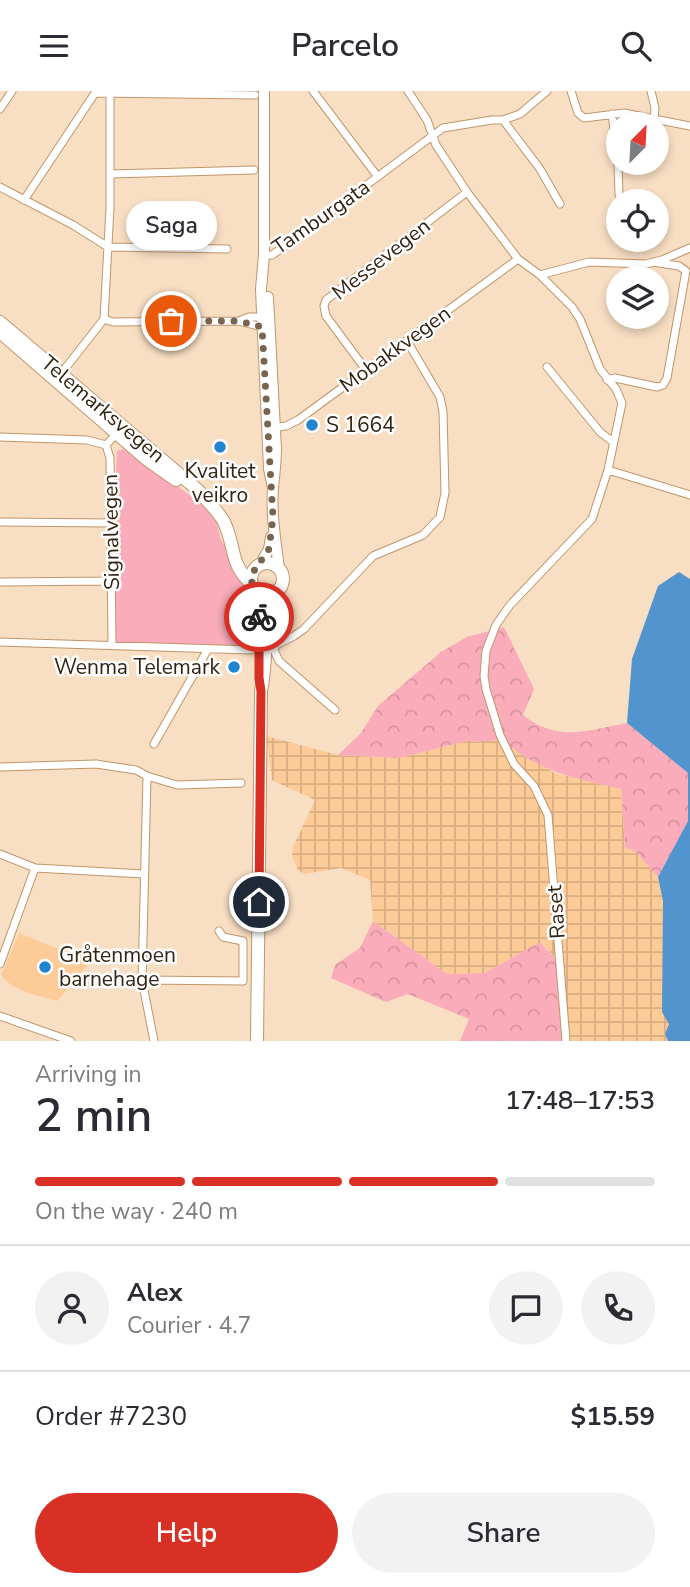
<!DOCTYPE html>
<meta charset="utf-8">
<style>
:root{--surface:#fff;--page:#f2f2f3;--text:#2b2b33;--muted:#7c7c81;--line:#e1e1e2;--accent:#d93025}
body{margin:0;font-family:"Nunito Sans",sans-serif;background:var(--page);color:var(--text);height:100vh;display:flex;flex-direction:column;font-size:26px;white-space:nowrap}
*{box-sizing:border-box;margin:0}
p{font-size:23px;color:var(--muted)}
.icon{flex:none;width:38px;height:38px;fill:none;stroke:currentColor;stroke-width:2;stroke-linecap:round;stroke-linejoin:round}
.map{position:relative;height:950px;overflow:hidden}
.drawer{display:flex;flex-direction:column;background:var(--surface);flex:1}
.drawer>*{flex:none}
.needle{width:46px;rotate:24deg}
.buttons{position:absolute;left:606px;top:21px;display:grid;gap:14px}
.buttons a{display:grid;place-items:center;width:63px;height:63px;border-radius:50%;background:var(--surface);box-shadow:0 4px 10px #0003;font-size:35px}
.pin{position:absolute;display:grid;place-items:center;width:60px;height:60px;color:#fff;margin:-30px;border:4px solid #fff;border-radius:50%;box-shadow:0 2px 7px #0007}
.courier{position:absolute;display:grid;place-items:center;width:70px;height:70px;margin:-35px;border:5px solid #d93025;border-radius:50%;background:#fff;color:#222;box-shadow:0 2px 9px #0007}
.bubble{position:absolute;height:49px;border-radius:24px;background:var(--surface);box-shadow:0 4px 10px #0003;font-size:23px;font-weight:600;line-height:49px;text-align:center}
.overview em{font-style:normal;font-weight:600}
.overview div{display:flex;flex-direction:column-reverse}
.overview{display:flex;align-items:center;justify-content:space-between;height:119px;padding:0 35px}
h1{font-size:46px;font-weight:600;line-height:52px}
.bar{display:grid;grid-template-columns:repeat(4,1fr);gap:10px 7px;align-content:center;height:84px;padding:0 35px}
.bar i{height:9px;border-radius:5px;background:var(--line)}
.bar .selected{background:var(--accent)}
.bar p{grid-column:span 4}
.line{display:flex;align-items:center;gap:18px;padding:0 35px;border-top:2px solid var(--line)}
.line div{flex:1}
.round{display:grid;place-items:center;flex:none;width:74px;height:74px;border-radius:37px;background:var(--page)}
.cta{display:flex;gap:14px;margin-top:auto;padding:14px 35px}
.cta a{flex:1;height:80px;border-radius:42px;background:var(--accent);color:#fff;font-size:28px;font-weight:600;line-height:80px;text-align:center}
.cta a+a{background:var(--page);color:var(--text)}
header{display:flex;justify-content:space-between;align-items:center;height:91px;padding:0 35px;background:var(--surface);font-size:32px;font-weight:600}
.map>svg:first-child{display:block}
</style>
<header><svg class="icon" aria-label="menu" viewBox="0 0 24 24"><path d="M4 6h16M4 12h16M4 18h16"/></svg>Parcelo<svg class="icon" aria-label="search" viewBox="0 0 24 24"><circle cx="10" cy="10" r="6"/><path d="M15 15l6 6"/></svg></header>
<div class="map">
<svg width="690" height="950" viewBox="0 0 690 950">
<defs>
<pattern id="industrial-grid" width="8" height="8" patternUnits="userSpaceOnUse" patternTransform="scale(1.75)"><rect width="8" height="8" fill="#fdcb98"/><path d="M0 4h8M4 0v8" fill="none" stroke="#d9ae82"/></pattern>
<pattern id="forest-crowns" width="20" height="18" patternUnits="userSpaceOnUse" patternTransform="scale(1.75)"><rect width="20" height="18" fill="#faacbb"/><path d="M2 6a3 3 0 1 1 6 0M12 15a3 3 0 1 1 6 0" fill="none" stroke="#d794a0"/></pattern>
</defs>
<rect width="100%" height="100%" fill="#f8dec3"/>
<path fill="#fdcb98" d="M19 842 61 859 68 856 93 868 57 910 28 902 11 894 1 884Z"/>
<path fill="url(#industrial-grid)" d="M266 645 338 664 399 667 470 649 471 651 502 649 555 682 621 698 625 756 636 761 658 786 663 810 669 933 665 943 668 950H568L562 875 541 851 485 882 447 883 373 830 370 789 341 777 304 783 298 779 292 765 293 756 315 709 272 689Z"/>
<path fill="#faacbb" d="M127 357 208 418 216 430 221 449 228 459 237 485 254 510 256 544 251 559 112 554 111 490 117 360Z"/>
<path fill="url(#forest-crowns)" d="M504 536 534 598 523 624C558 652 588 639 627 632L688 682V730L658 786 636 761 625 756 621 698C571 686 544 683 502 649L471 651 470 649 399 667 338 664 361 642 378 615 441 561 467 546Z
M373 830 447 883 485 882 540 851 562 875 568 950H460L469 928 408 903 386 911 331 887 335 874 360 857Z"/>
<path fill="#5294ce" d="M679 481 690 488V950H668L665 943 669 933 662 921 663 810 658 786 688 730V682L627 632 632 568 658 495Z"/>
<g fill="none" stroke-linecap="round" stroke-linejoin="round">
<defs>
<path id="street" d="M313 0 378 86
M408 0 427 29 436 54 467 101 518 168 540 184 572 216 580 228 600 278 616 298 622 312 608 379 592 428 510 514 496 534 486 560 484 585 486 598 500 644 514 673 534 695 548 724 566 950
M571 0 578 22 584 27 624 22 690 35
M651 0 655 17 654 30
M0 18 12 0
M612 23 618 70
M503 29 540 78 560 113
M618 72 619 104 625 107 637 108
M111 83 254 79
M0 96 73 134 108 156 227 158
M24 109 95 2 255 4
M264 164H272L278 160 443 37 492 29H503L520 23 547 0
M540 184 589 171 646 173 662 169 690 157
M104 228 113 231 239 230 262 236 266 233
M239 230 249 226H263
M547 276 600 341 613 351
M366 279 326 225 324 215 326 209 467 101
M60 284 104 228 110 117V3
M607 289 615 287 657 296 663 294 667 287 686 180 679 175 653 171
M271 337 286 335 298 329 518 168
M0 346 87 349 106 354
M608 379 690 404
M0 431 111 432
M0 491 111 490
M0 551 251 559
M112 554 110 367 106 354 118 341
M335 619 279 570 274 559 276 554 294 545 304 538 373 465 423 444 440 426 445 402 443 321 440 306 407 250
M154 653 208 558
M0 676 96 673 136 679 147 685 177 694 241 692
M147 685 142 889 154 950
M0 763 35 777 144 783
M0 873 35 777
M142 889 243 890V850L223 846 219 840
M0 925 71 950"/>
<path id="primary" d="M264 0V164L261 198 269 378 273 397
M268 206 276 358C276 372 274 385 273 398 271 425 276 452 279 478
M260 474 269 458 271 446"/>
<path id="highway" d="M0 231 199 400C207 411 218 419 224 431 236 456 229 473 252 493
M0 241 145 367 176 389
M251 488a16 16 0 1 1 32 0a16 16 0 1 1-32 0Z
M254 497 259 515V537
M257 950 261 600C269 563 260 534 278 499"/>
</defs>
<use href="#street" stroke="#bf966a" stroke-width="9"/>
<use href="#primary" stroke="#bf966a" stroke-width="12"/>
<use href="#highway" stroke="#bf966a" stroke-width="14"/>
<use href="#street" stroke="#fff" stroke-width="7"/>
<use href="#primary" stroke="#fff" stroke-width="10"/>
<use href="#highway" stroke="#fff" stroke-width="12"/>
</g>
<g fill="none" stroke-linecap="round" stroke-linejoin="round">
<path stroke="#78644f" stroke-width="7" stroke-dasharray="0 12.6" d="M171 230H239L262 236 273 426 269 458 254 480 251 488 259 515V526"/>
<path stroke="#d93025" stroke-width="9" d="M259 526V587L261 600 259 811"/>
</g>
<g fill="#2184cf" stroke="#fff" stroke-width="2.5">
<circle cx="312" cy="334" r="7"/>
<circle cx="220" cy="356" r="7"/>
<circle cx="234" cy="576" r="7"/>
<circle cx="45" cy="876" r="7"/>
</g>
<g text-anchor="middle" stroke-width="5" stroke-linejoin="round" paint-order="stroke">
<g font-size="21" fill="#332311" stroke="#fff">
<text transform="translate(321 126) rotate(-35)" y="7">Tamburgata</text>
<text transform="translate(381 168) rotate(-38)" y="7">Messevegen</text>
<text transform="translate(395 258) rotate(-36)" y="7">Mobakkvegen</text>
<text transform="translate(103 318) rotate(40)" y="7">Telemarksvegen</text>
<text transform="translate(111 441) rotate(-91)" y="7">Signalvegen</text>
<text transform="translate(556 821) rotate(-94)" y="7">Raset</text>
</g>
<g font-size="21" fill="#332311" stroke="#fff" text-anchor="start">
<text x="326" y="341">S 1664</text>
<text x="220" y="387" text-anchor="middle">Kvalitet<tspan x="220" dy="24">veikro</tspan></text>
<text x="220" y="583" text-anchor="end">Wenma Telemark</text>
<text x="59" y="871">Gråtenmoen<tspan x="59" dy="24">barnehage</tspan></text>
</g>
</g>
</svg>
<div class="buttons">
<a><svg class="needle" viewBox="-14 -14 28 28"><path d="M0-13l5 13h-10z" fill="#e53935"/><path d="M0 13l5-13h-10z" fill="#7c7c81"/></svg></a>
<a><svg class="icon" aria-label="locate" viewBox="0 0 24 24"><circle cx="12" cy="12" r="6"/><path d="M12 2v4M12 18v4M2 12h4M18 12h4"/></svg></a>
<a><svg class="icon" aria-label="layers" viewBox="0 0 24 24"><path d="M12 4l9 5-9 5-9-5zM3 14l9 5 9-5"/></svg></a>
</div>
<div class="pin" style="left:171px;top:230px;background:#ea580c"><svg class="icon" aria-label="bag" viewBox="0 0 24 24"><path d="M5 8h14l-1 12H6zM9 8a3 3 0 0 1 6 0"/></svg></div>
<div class="pin" style="left:259px;top:811px;background:#1f2937"><svg class="icon" aria-label="home" viewBox="0 0 24 24"><path d="M3 11l9-7 9 7M6 9v11h12V9"/></svg></div>
<div class="courier" style="left:259px;top:526px"><svg class="icon" aria-label="bike" viewBox="0 0 24 24"><circle cx="6" cy="16" r="4"/><circle cx="18" cy="16" r="4"/><path d="M6 16l4-8h5l3 8M10 8l3 8H6M13 5h3"/></svg></div>
<div class="bubble" style="left:126px;top:110px;width:91px">Saga</div>
</div>
<section class="drawer">
<div class="overview"><div><h1>2 min</h1><p>Arriving in</p></div><em>17:48–17:53</em></div>
<div class="bar"><i class="selected"></i><i class="selected"></i><i class="selected"></i><i></i><p>On the way · 240 m</p></div>
<div class="line" style="height:126px"><a class="round"><svg class="icon" aria-label="person" viewBox="0 0 24 24"><circle cx="12" cy="8" r="4"/><path d="M4 21q1-7 8-7t8 7"/></svg></a><div><b>Alex</b><p>Courier · 4.7</p></div><a class="round"><svg class="icon" aria-label="chat" viewBox="0 0 24 24"><path d="M4 5h16v11H9l-5 4z"/></svg></a><a class="round"><svg class="icon" aria-label="phone" viewBox="0 0 24 24"><path d="M5 4h4l2 5-3 2q2 4 5 5l2-3 5 2v4C11 20 4 13 5 4z"/></svg></a></div>
<div class="line" style="height:91px"><div>Order #7230</div><b>$15.59</b></div>
<div class="cta"><a>Help</a><a>Share</a></div>
</section>
